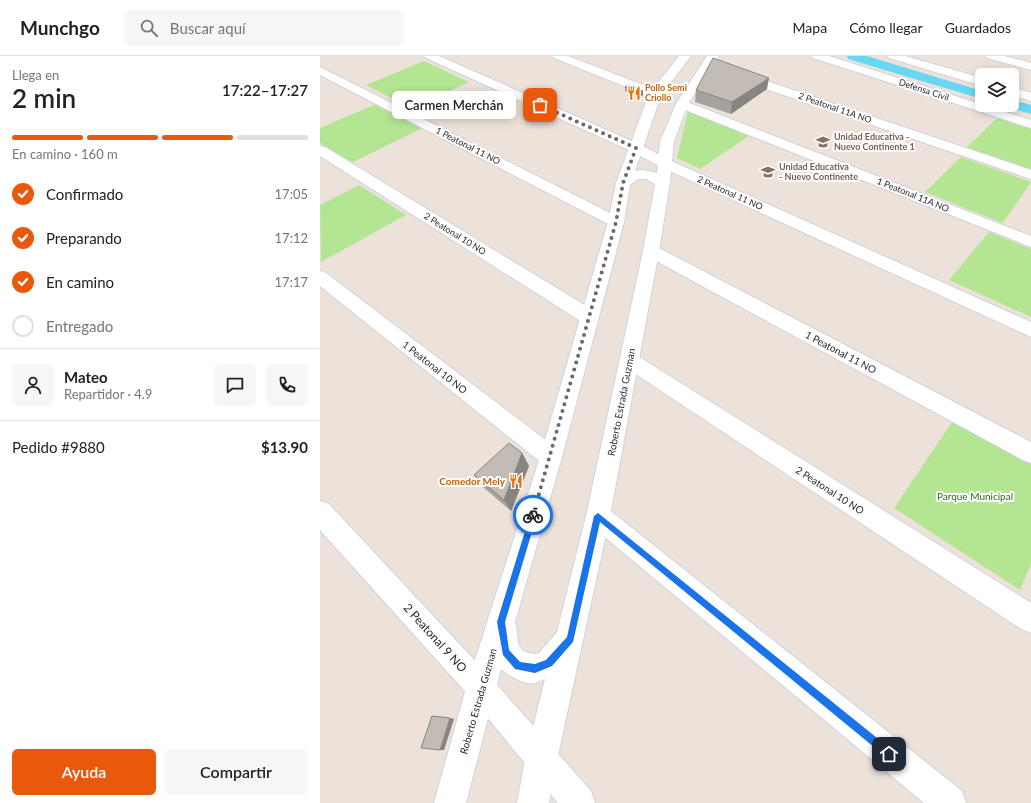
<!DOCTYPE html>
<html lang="es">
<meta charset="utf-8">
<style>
:root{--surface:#fff;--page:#f6f6f6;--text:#222;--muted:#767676;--line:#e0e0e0;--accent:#ea580c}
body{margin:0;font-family:Lato,sans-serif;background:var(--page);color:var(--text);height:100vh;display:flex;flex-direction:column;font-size:15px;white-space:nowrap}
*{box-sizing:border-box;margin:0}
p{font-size:13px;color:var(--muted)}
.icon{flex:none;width:22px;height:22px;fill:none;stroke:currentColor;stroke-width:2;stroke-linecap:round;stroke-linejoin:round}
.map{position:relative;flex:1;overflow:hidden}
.drawer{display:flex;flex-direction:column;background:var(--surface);width:320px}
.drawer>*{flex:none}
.tools{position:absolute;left:655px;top:12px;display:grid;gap:8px}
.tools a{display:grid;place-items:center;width:44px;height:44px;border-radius:6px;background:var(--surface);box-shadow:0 2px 10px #0003;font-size:20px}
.pin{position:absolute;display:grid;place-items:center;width:34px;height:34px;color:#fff;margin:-17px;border-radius:8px;box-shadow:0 2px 6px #0006}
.courier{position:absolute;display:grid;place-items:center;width:40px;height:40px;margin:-20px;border:3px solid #1a73e8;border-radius:50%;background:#fff;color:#222;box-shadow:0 1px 5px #0007}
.bubble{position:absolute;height:28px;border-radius:6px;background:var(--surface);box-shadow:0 2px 10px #0003;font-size:13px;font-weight:600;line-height:28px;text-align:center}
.summary em{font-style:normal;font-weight:600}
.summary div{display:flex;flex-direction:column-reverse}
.summary{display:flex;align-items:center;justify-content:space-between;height:68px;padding:0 12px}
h1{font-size:26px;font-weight:600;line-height:30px}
.bar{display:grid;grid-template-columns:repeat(4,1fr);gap:6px 4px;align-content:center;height:48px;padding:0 12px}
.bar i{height:5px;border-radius:3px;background:var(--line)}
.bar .active{background:var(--accent)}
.bar p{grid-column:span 4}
.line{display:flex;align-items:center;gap:10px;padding:0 12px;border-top:1px solid var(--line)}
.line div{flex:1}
.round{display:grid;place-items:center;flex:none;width:42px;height:42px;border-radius:6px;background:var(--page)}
ol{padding:0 12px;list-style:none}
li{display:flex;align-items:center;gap:12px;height:44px}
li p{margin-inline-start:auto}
li .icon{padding:4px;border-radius:50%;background:var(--accent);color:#fff;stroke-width:4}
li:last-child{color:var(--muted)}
li i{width:22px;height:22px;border:2px solid var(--line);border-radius:50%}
.cta{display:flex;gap:8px;margin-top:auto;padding:8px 12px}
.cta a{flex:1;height:46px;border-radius:6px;background:var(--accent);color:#fff;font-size:16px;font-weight:600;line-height:46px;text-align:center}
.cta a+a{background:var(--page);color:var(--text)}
header{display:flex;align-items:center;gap:24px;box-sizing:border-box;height:56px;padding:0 20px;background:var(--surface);border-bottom:1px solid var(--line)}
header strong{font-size:19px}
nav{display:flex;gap:22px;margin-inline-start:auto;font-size:14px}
.search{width:280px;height:36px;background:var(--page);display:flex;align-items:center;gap:10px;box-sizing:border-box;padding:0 14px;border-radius:6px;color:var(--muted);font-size:15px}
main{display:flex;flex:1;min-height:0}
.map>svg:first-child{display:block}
</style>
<header>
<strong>Munchgo</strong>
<div class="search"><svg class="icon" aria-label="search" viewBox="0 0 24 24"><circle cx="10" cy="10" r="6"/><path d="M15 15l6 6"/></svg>Buscar aquí</div>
<nav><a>Mapa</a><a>Cómo llegar</a><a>Guardados</a></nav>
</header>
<main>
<section class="drawer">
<div class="summary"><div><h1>2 min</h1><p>Llega en</p></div><em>17:22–17:27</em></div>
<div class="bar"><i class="active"></i><i class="active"></i><i class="active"></i><i></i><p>En camino · 160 m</p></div>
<ol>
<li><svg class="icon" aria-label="check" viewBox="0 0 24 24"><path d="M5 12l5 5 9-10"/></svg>Confirmado<p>17:05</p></li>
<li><svg class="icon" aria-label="check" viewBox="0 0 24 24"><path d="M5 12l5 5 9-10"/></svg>Preparando<p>17:12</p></li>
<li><svg class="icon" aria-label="check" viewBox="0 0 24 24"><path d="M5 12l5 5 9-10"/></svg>En camino<p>17:17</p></li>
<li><i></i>Entregado</li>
</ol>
<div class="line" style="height:72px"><a class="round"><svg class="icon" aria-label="person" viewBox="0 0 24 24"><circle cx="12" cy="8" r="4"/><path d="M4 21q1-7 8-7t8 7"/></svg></a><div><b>Mateo</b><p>Repartidor · 4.9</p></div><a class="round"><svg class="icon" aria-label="chat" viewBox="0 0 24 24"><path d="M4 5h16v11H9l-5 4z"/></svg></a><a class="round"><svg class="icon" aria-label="phone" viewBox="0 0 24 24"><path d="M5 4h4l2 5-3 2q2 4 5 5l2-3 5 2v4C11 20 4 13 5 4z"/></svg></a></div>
<div class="line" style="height:52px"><div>Pedido #9880</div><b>$13.90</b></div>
<div class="cta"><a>Ayuda</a><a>Compartir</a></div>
</section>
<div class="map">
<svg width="711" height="747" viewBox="0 0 711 747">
<rect width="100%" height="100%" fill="#ece2d9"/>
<path fill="#b4e592" d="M104 5 149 26 91 52 46 29Z
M56 48 103 72 31 107 0 87V72Z
M368 55 429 80 380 113 357 102Z
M677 62 711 73V115L646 92Z
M641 101 711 126 683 167 605 136Z
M39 129 86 159 1 206 0 149Z
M669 176 711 193V261L629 224Z
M633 365 711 408V508L700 534 574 452Z"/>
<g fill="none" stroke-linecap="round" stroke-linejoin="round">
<path fill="#66d8f3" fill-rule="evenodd" d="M527 0H547L662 35V43L528 3Z
M692 44 711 49V58L687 51 686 49H692Z"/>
<defs>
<path id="minor" d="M104 0H119L321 89 349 104 711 266V281L339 110 311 95 106 2Z
M232 0H248L339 35 341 38 339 41H331L234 2Z
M665 0H684L711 7V14L667 2Z
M0 11 302 163 304 166 302 169 296 171 290 169 0 19Z
M420 16 711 114V123L416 23 414 20 416 17Z
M362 44 711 180V191L358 51 356 48 358 45Z
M0 90 5 91 276 256 278 261 276 266 269 268 262 266 0 100Z
M331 190 337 191 711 386V407L703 404 325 199 323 195 325 191Z
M0 215 6 217 239 394 242 401 239 408 231 411 223 408 0 230Z
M309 296 316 299 711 547V577L701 573 302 309 299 304 302 299Z
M0 445 9 448 171 622 271 735 275 747H238L151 642 0 474Z
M278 449 287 452 642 735 646 747H604L269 468 266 460 269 452Z"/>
<path id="tertiary" d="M359 0H371L341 39 315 115 322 114 337 117 340 85 356 48 387 0H399L368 48 354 85 350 126 339 195 290 460 237 704 229 747H197L205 704 225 623C222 624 219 626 216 627 206 629 188 620 181 613L146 747H114L146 632 220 401 288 166 296 127 329 38ZM318 123H326L335 128 323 195 266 460 237 576 219 597C215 598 213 598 209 597 194 594 199 577 195 566L242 401 304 166 310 129Z
M491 0H509L711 64V72L493 2Z
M567 0H585L662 22V30L569 2Z
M692 31 711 37V45L692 39Z"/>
</defs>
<use href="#minor" stroke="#ced3e2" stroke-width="2"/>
<use href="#tertiary" stroke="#ced3e2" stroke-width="2"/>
<use href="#minor" fill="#fff" fill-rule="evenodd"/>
<use href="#tertiary" fill="#fff" fill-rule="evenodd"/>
</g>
<path fill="#a8a29d" d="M305 31 323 39 319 41 305 35Z
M447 33 411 58 375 46 376 34Z
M202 397 209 410 191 455 163 431 154 419Z"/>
<path fill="#88847f" d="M449 22 447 33 411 58 412 46Z
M323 35V39L319 41V37Z
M202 397 209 410 191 455 184 444Z
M130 662 134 663 124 694H120Z"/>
<path fill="#c3bcb6" stroke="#88847f" d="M393 2 449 22 412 46 376 34Z
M309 29 323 35 319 37 305 31Z
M189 387 202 397 184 444 154 419Z
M112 660 130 662 120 694 101 692Z"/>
<path fill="#1a73e8" d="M213 456 217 459 185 566 189 594 200 606 215 608 226 604 247 581 274 460 278 457 572 694 574 698 572 701 569 702 566 701 280 466 253 586 232 610 215 617 195 613 183 599 177 566 210 459Z"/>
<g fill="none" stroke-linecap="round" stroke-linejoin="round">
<path stroke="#6d6966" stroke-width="4" stroke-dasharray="0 7.2" d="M213 459 296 166 303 127 316 92 220 49"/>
</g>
<defs>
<symbol id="restaurant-bare" viewBox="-9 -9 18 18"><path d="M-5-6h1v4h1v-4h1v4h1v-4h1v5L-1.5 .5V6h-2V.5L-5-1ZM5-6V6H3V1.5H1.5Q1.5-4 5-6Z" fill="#e8710a" stroke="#fff" stroke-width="2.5" paint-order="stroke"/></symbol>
<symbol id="school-bare" viewBox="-9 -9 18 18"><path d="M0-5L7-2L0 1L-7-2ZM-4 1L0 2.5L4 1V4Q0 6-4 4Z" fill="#8d6e63" stroke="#fff" stroke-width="2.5" paint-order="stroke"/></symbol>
</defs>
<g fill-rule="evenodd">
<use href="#restaurant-bare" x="304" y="27" width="20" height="20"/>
<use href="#school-bare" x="493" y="76" width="20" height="20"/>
<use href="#school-bare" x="438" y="106" width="20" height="20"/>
<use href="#restaurant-bare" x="186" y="415" width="20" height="20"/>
</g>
<g text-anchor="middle" stroke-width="4" stroke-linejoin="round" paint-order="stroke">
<g font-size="9" font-weight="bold" fill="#c56008" stroke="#fff" text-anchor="start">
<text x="325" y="35">Pollo Semi<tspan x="325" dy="10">Criollo</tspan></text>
</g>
<g font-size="9" fill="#282828" stroke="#fff">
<text transform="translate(604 34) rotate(18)" y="3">Defensa Civil</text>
<text transform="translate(515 52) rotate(19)" y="3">2 Peatonal 11A NO</text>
<text transform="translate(148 90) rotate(27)" y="3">1 Peatonal 11 NO</text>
<text transform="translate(410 137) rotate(24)" y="3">2 Peatonal 11 NO</text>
<text transform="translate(593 139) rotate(22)" y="3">1 Peatonal 11A NO</text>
<text transform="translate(135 178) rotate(32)" y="3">2 Peatonal 10 NO</text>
</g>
<g font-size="9" font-weight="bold" fill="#785e54" stroke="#fff" text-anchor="start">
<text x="514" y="84">Unidad Educativa -<tspan x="514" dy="10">Nuevo Continente 1</tspan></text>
<text x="459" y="114">Unidad Educativa<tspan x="459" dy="10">- Nuevo Continente</tspan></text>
</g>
<g font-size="10" fill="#282828" stroke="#fff">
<text transform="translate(521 296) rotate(28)" y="4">1 Peatonal 11 NO</text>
<text transform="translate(115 311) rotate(38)" y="4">1 Peatonal 10 NO</text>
<text transform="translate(301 346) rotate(-79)" y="4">Roberto Estrada Guzman</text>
<text transform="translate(510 434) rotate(33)" y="4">2 Peatonal 10 NO</text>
<text transform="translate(158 645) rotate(-74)" y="4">Roberto Estrada Guzman</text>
</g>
<g font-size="10" font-weight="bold" fill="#c56008" stroke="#fff" text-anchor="end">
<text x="185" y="429">Comedor Mely</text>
</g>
<g font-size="10" fill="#2d6716" stroke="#fff">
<text x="655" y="444">Parque Municipal</text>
</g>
<g font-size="12" fill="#282828" stroke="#fff">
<text transform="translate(115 582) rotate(48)" y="4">2 Peatonal 9 NO</text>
</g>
</g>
</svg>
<div class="tools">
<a><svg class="icon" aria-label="layers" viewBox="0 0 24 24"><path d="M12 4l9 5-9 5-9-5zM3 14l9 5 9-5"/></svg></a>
</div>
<div class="pin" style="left:220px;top:49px;background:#ea580c"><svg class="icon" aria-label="bag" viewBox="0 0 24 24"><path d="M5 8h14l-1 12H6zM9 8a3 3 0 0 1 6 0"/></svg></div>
<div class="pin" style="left:569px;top:698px;background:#1f2937"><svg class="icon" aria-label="home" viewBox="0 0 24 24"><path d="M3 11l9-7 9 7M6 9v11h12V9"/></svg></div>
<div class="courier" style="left:213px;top:459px"><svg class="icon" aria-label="bike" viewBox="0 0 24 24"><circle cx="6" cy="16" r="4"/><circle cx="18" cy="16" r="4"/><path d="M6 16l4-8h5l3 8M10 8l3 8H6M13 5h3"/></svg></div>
<div class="bubble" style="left:72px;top:35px;width:124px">Carmen Merchán</div>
</div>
</main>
